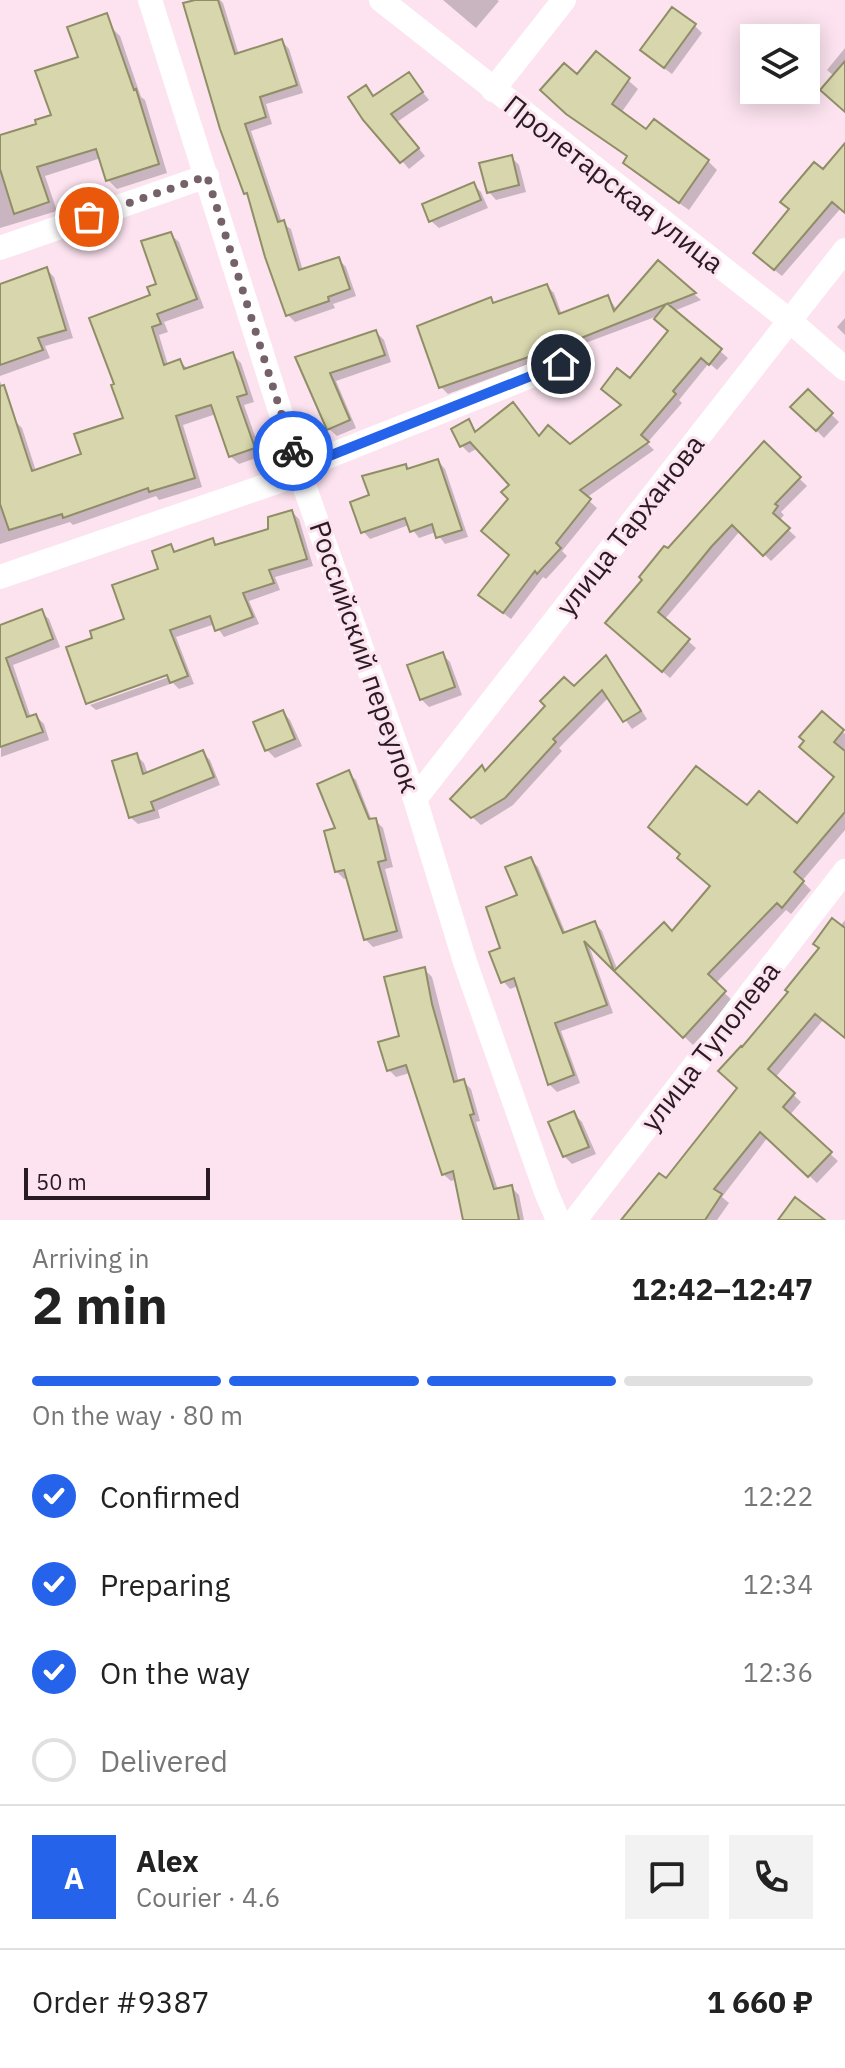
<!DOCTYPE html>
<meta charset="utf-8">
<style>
:root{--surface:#fff;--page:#f2f2f2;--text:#222;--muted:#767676;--line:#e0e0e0;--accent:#2563eb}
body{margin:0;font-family:"IBM Plex Sans",sans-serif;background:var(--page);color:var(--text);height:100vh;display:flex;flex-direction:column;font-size:30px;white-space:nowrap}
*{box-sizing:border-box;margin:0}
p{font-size:26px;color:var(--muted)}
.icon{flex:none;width:44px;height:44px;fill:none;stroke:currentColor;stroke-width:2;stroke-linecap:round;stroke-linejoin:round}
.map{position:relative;height:1220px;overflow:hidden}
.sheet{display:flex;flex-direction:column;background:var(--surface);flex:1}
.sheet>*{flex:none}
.controls{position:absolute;left:740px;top:24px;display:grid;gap:16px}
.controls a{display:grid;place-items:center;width:80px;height:80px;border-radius:0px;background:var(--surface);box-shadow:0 4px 20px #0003;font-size:40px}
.scale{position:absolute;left:24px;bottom:20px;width:186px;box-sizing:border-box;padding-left:8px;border:4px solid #2a1b23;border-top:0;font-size:22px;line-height:28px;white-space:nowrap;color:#2a1b23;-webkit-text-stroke:6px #fce3ef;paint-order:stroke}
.pin{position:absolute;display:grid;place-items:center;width:68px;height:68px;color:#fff;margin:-34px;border:4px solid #fff;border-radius:50%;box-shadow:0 2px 8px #0007}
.courier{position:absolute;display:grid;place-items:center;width:80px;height:80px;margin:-40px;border:6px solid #2563eb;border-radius:50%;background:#fff;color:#222;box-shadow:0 2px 10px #0007}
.summary em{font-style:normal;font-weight:700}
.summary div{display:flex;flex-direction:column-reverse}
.summary{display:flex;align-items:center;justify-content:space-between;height:136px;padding:0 32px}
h1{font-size:52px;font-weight:700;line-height:60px}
.bar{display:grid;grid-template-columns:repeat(4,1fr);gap:12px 8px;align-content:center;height:96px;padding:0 32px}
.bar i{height:10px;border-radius:6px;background:var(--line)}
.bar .on{background:var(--accent)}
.bar p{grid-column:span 4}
.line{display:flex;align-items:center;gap:20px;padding:0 32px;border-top:2px solid var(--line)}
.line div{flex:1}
.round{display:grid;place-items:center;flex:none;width:84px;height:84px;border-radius:0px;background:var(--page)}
ol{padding:0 32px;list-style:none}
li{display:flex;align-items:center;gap:24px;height:88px}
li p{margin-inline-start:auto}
li .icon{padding:8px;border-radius:50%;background:var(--accent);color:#fff;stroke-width:4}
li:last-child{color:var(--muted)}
li i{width:44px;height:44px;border:4px solid var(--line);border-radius:50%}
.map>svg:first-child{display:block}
</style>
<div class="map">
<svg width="845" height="1220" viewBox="0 0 845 1220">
<rect width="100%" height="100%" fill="#fce3ef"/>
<path fill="#0003" d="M202 0H220L223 3 239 55 282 41 289 49 303 93 266 104 272 124 251 131 282 223 291 229 303 271 338 259 346 267 356 296 333 304 335 308 295 322 288 315 250 196 246 193Z
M443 0H497L499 1 476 28Z
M695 26 702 33 672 74 650 58Z
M111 27 120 36 141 97 145 100 167 173 117 189 108 180 101 158 45 176 57 211 0 228V137L38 125 53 117 80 58Z
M845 48V110L834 76 827 70Z
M597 53 638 89 621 113 647 132 708 161 717 170 689 210 634 172 625 163 629 158 578 123 542 90 577 77Z
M409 75 429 100 397 122 425 156 409 169 402 161 365 88 374 98Z
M845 146V211L841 208 782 276 763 261 791 210Z
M511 157 519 165 526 192 496 200 489 192Z
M473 184 481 192 488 208 439 228 431 221Z
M170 234 179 242 204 308 164 322 168 332 159 335 168 365 179 361 188 369 233 355 241 363 254 402 244 405 262 456 239 464 230 456 216 414 183 425 202 487 159 500 156 496 73 525 70 522 0 544V381L13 419 22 428 36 471 84 455 126 420 116 385 158 285Z
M658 263 701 300 674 311 728 358 717 370 709 363 679 400 682 403 647 443 654 450 586 498 597 508 562 551 567 556 546 579 543 577 511 619 488 602 511 555 512 486 478 448 469 453 462 446 468 422 478 433 540 438 570 446 623 406 631 380 671 332 655 317 448 394 441 387 491 300 496 305 547 286 554 293 562 315 608 297 617 310Z
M46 269 54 277 73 338 45 346 50 358 0 376V285Z
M845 318V335L837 327Z
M376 332 384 340 391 362 336 381 356 428 337 436 329 429 298 358Z
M808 392 839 422 824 438 793 407Z
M764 444 807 486 781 512 784 515 779 521 796 537 771 561 740 531 664 620 696 648 670 678 615 630 668 551Z
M438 461 445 469 468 537 445 544 436 532 419 538 409 525 370 539 363 531 371 496 405 466 409 470Z
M292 512 299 519 313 566 275 577 280 590 249 601 259 624 224 637 215 624 176 637 194 684 179 689 173 683 96 710 90 705 177 674 176 670 88 703 95 639 126 620 160 571 171 546 177 553 213 541 218 546 270 530Z
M41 612 49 619 60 647 13 665 31 718 36 716 44 724 49 740 1 757 0 629Z
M442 654 450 662 462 695 429 707 421 699Z
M606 658 613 665 647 719 632 729 609 697 559 748 562 751 513 805 481 825 461 807 482 768 487 772 547 706 574 689Z
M283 712 290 720 302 746 275 758 267 750Z
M822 714 845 734V830L802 881 811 890 791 914 786 910 715 984 733 1001 693 1045 588 943 613 1013 561 1031 580 1083 557 1092 549 1084 518 986 510 989 503 981V949L530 859 538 867 566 934 595 923 602 931 618 971 672 934 712 887 747 808 797 826 836 778Z
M202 752 210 760 220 785 158 810 160 818 138 824 130 817 137 756 144 763 148 774Z
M348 773 356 780 372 821 375 820 383 828 393 867 385 869 403 938 373 947 365 939 348 878 344 879 336 871Z
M845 920V1037L823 1020 775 1078 801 1102 789 1116 838 1161 817 1183 768 1137 722 1197 729 1203 717 1220H624L667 1181 739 1088 743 1050Z
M424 969 432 977 459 1083 463 1081 471 1089 480 1121 476 1122 498 1190 511 1187 519 1195 524 1220H465L457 1179 451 1181 443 1174 410 1073 396 1077 389 1070Z
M574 1114 582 1122 596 1154 572 1164 564 1156Z"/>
<path fill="#d7d6ac" stroke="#8f8e67" stroke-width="2" d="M195 0H218L235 54 282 39 297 85 260 97 266 117 245 124 278 222 284 220 299 270 339 257 350 289 328 297 329 301 286 316 265 257 247 193 244 194 220 129 183 3Z
M672 7 696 24 664 68 640 50Z
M107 13 134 90 136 89 159 164 106 181 96 149 37 167 49 202 14 214 0 169V135L36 124 35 120 51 115 35 71 78 57 67 27Z
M596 51 630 78 612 104 646 129 654 119 709 160 679 203 623 163 627 156 566 114 540 90 564 63 577 74Z
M845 61V112L820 90Z
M409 72 423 92 391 114 419 148 400 163 363 120 348 97 366 85 373 96Z
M845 143V213L832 202 774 270 753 253 789 209 780 202 814 162 823 169Z
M512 155 519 185 487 193 479 163Z
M474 182 481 200 429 222 422 204Z
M171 232 197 299 157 314 161 324 152 327 164 365 180 359 184 369 233 352 247 394 237 397 255 448 229 457 211 405 176 416 195 478 149 492 148 488 63 518 62 514 9 530 0 504V386L4 385 32 471 81 454 74 434 123 418 111 385 114 384 89 318 150 295 147 287 156 284 141 241Z
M658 260 696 293 668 304 722 349 709 365 701 358 673 391 676 394 641 435 649 442 580 490 591 499 556 543 561 548 537 574 535 571 503 613 478 595 509 555 481 531 508 499 501 492 509 485 470 442 460 447 451 429 469 419 475 432 513 402 539 436 548 425 570 444 621 405 601 389 617 368 630 378 668 331 654 319 666 304 566 344 439 388 417 326 491 297 493 303 547 284 559 314 608 295 614 311Z
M47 267 66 330 38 338 43 350 0 365V284Z
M376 330 385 355 330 373 350 420 327 430 295 357Z
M808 389 833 413 816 431 790 407Z
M764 441 801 477 775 504 778 506 773 513 790 528 763 556 732 525 712 546 658 612 690 639 662 672 605 623 642 580 639 577 664 546 668 548Z
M438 459 462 530 436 538 432 524 410 532 405 518 361 533 350 502 369 495 362 476 406 464 407 469Z
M292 510 307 559 269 570 274 583 243 593 253 617 215 631 210 616 170 630 188 676 170 683 167 675 86 704 66 647 92 638 90 631 124 619 112 585 158 569 152 551 171 544 174 552 213 538 215 545 268 529V517Z
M42 609 53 639 6 658 27 717 36 714 43 732 0 747V625Z
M443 652 455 687 420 700 407 665Z
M606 655 641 711 623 722 602 690 553 739 556 742 505 798 471 818 450 799 482 765 485 771 545 706 540 701 564 677 574 686Z
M283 710 295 739 265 751 253 722Z
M822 711 844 730 834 742 845 751V812L794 872 804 881 782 908 777 903 708 974 726 991 683 1038 614 971 664 922 672 931 710 886 677 858 680 854 648 827 696 766 747 805 759 791 797 823 834 777 799 747 804 741 799 737Z
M203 750 214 777 151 802 154 810 129 818 112 761 137 753 143 774Z
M349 770 369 819 376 818 386 860 378 862 397 931 364 940 344 870 335 872 324 831 335 828 317 784Z
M531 857 563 933 595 921 614 971 584 941 607 1005 555 1023 574 1075 548 1085 514 978 501 983 489 952 500 948 486 907 517 895 505 867Z
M832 918 845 928V1038L815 1014 768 1069 795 1093 783 1107 832 1152 808 1177 760 1132 714 1189 722 1194 705 1220H621L659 1173 666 1178 737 1088 718 1071 741 1046 742 1047 788 992 785 990 819 948 813 944Z
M425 967 432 1004 454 1082 464 1079 474 1114 470 1115 494 1189 512 1185 519 1220H463L453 1171 442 1175 406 1065 387 1071 378 1042 399 1036 384 977Z
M574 1111 589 1147 563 1157 548 1122Z
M795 1197 825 1220H778Z"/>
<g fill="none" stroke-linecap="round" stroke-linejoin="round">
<path stroke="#fff" stroke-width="24" d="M150 0 300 474 415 799 465 962 546 1192 558 1220
M381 0 790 321 845 369
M493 90 564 0
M0 248 207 176
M0 577 300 474 314 462 561 364
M415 799 845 250
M575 1220 845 871"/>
</g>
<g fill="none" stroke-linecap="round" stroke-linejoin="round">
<path stroke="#74616a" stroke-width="8" stroke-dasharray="0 14.4" d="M89 217 207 176 293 451"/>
<path stroke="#2563eb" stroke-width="10" d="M293 451 300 474 314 462 561 364"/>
</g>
<g text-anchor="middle" stroke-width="6" stroke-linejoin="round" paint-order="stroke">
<g font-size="28" fill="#2a1b23" stroke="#fce3ef">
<text transform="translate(614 184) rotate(38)" y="10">Пролетарская улица</text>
<text transform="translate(630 525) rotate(-52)" y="10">улица Тарханова</text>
<text transform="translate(365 657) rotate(71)" y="10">Российский переулок</text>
<text transform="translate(710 1046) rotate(-52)" y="10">улица Туполева</text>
</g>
</g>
</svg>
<div class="controls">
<a><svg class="icon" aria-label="layers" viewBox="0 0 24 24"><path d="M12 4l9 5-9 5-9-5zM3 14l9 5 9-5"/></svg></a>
</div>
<div class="scale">50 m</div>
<div class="pin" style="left:89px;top:217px;background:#ea580c"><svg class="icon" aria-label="bag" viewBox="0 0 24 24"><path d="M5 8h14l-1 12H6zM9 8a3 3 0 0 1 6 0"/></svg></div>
<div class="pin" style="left:561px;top:364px;background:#1f2937"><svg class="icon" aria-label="home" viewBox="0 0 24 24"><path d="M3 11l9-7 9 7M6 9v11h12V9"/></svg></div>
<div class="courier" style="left:293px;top:451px"><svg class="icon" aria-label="bike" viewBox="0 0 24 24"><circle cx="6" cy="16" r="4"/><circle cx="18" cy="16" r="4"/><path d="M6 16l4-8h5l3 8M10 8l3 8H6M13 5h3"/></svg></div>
</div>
<section class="sheet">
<div class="summary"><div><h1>2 min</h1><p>Arriving in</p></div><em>12:42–12:47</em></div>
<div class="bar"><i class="on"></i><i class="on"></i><i class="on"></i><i></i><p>On the way · 80 m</p></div>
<ol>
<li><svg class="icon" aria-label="check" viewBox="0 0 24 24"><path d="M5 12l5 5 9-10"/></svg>Confirmed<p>12:22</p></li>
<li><svg class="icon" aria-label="check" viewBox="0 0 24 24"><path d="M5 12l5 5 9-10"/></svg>Preparing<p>12:34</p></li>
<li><svg class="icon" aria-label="check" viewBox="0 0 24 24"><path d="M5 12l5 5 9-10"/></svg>On the way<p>12:36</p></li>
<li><i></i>Delivered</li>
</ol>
<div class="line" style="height:144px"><b class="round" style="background:var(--accent);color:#fff">A</b><div><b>Alex</b><p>Courier · 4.6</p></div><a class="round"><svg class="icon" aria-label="chat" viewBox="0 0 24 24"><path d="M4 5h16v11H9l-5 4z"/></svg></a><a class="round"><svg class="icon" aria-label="phone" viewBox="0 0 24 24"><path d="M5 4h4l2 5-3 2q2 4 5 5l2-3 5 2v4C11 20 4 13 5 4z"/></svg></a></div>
<div class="line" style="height:104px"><div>Order #9387</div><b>1 660 ₽</b></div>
</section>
